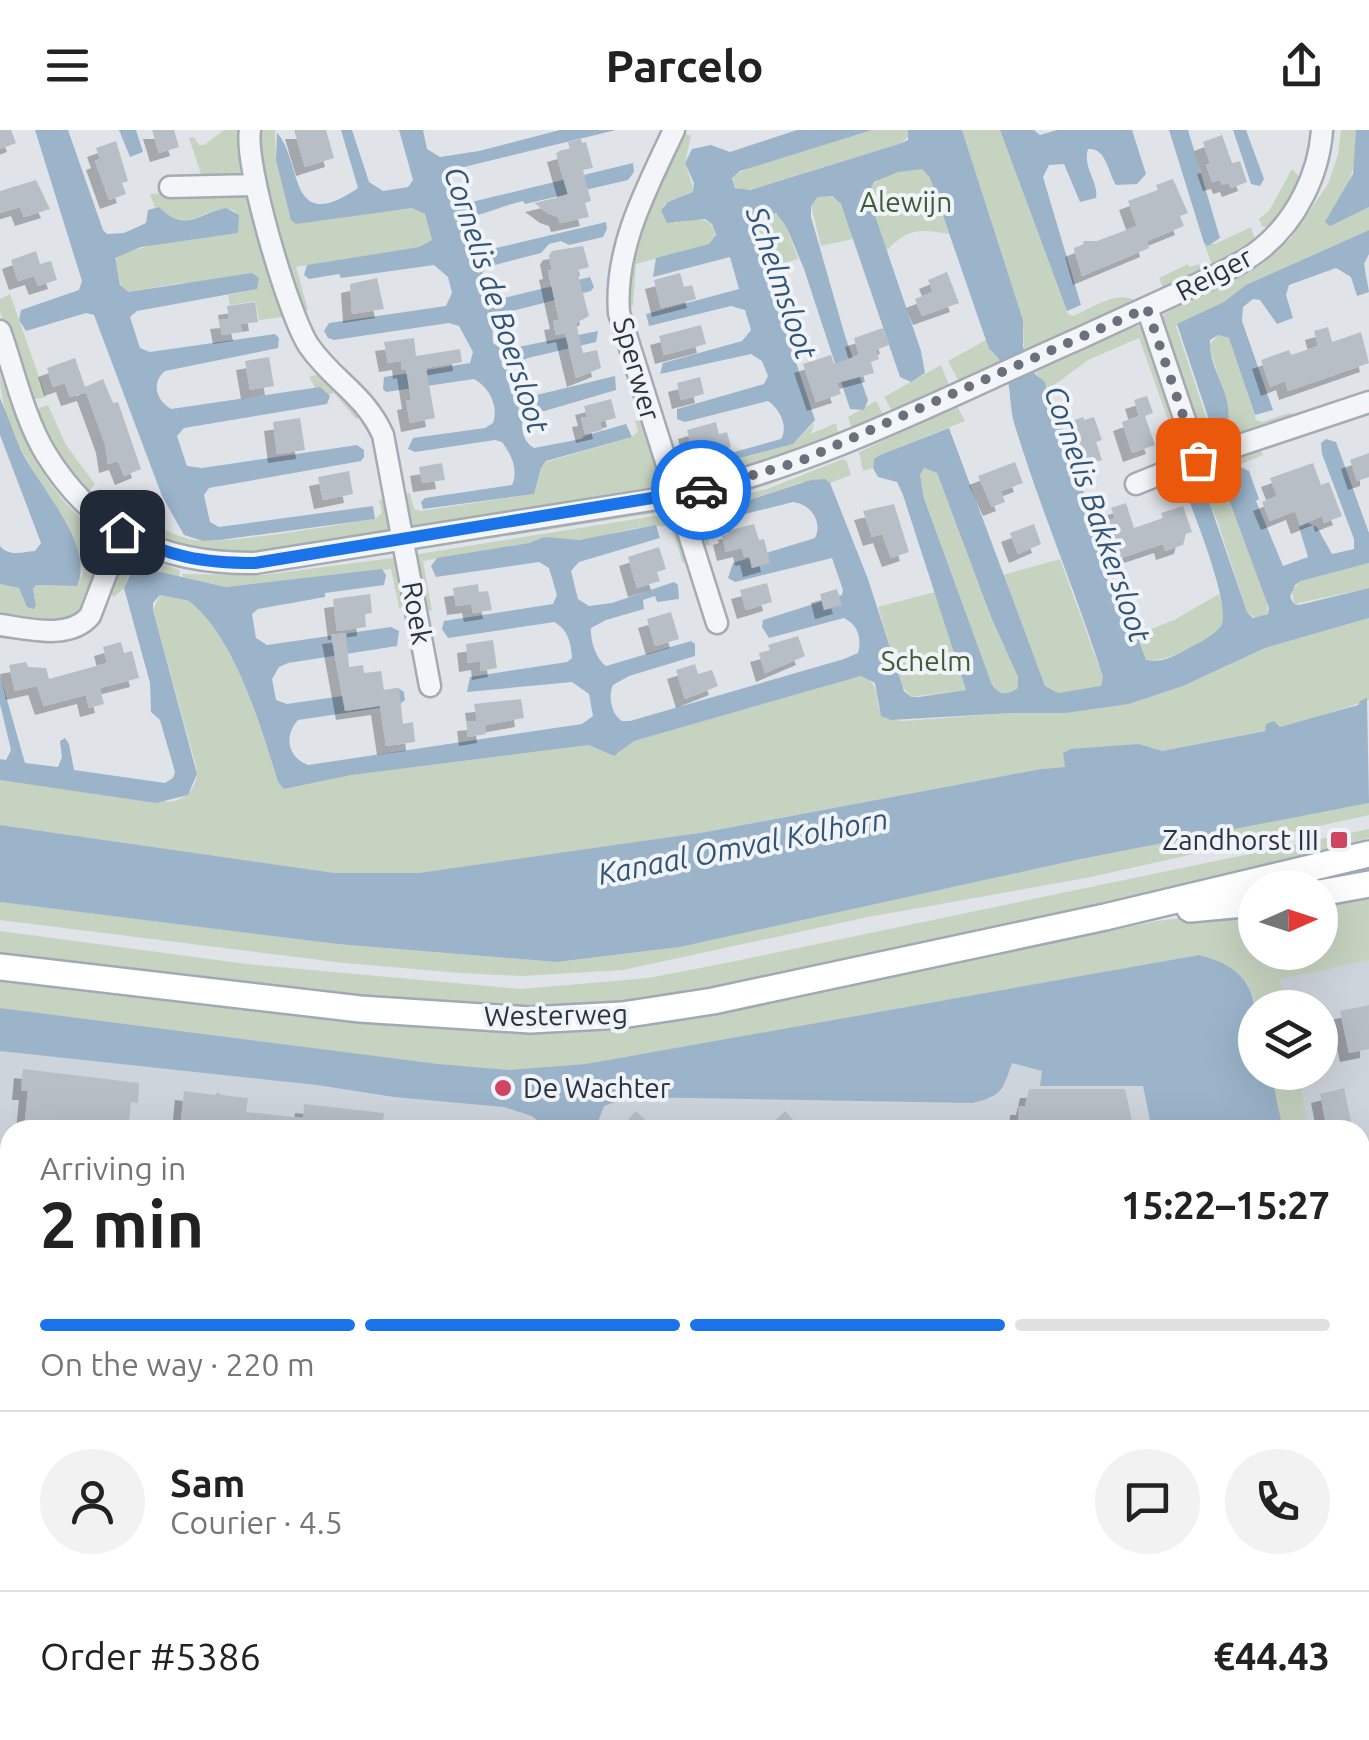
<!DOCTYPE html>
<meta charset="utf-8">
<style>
:root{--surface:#fff;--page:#f2f2f2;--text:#222;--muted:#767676;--line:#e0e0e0;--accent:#1a73e8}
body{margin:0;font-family:Ubuntu,sans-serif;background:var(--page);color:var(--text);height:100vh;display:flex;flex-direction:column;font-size:38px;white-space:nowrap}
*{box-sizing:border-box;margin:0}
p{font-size:32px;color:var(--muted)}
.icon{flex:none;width:55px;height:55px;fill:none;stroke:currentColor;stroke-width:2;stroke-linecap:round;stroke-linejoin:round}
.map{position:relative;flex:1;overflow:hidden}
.panel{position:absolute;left:0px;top:990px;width:1370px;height:620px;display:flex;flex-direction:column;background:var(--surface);border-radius:30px 30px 0 0;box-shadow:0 10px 40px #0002}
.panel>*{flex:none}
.needle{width:65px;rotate:87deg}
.buttons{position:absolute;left:1238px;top:740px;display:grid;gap:20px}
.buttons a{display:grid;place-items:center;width:100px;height:100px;border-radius:50%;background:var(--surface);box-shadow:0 10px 40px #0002;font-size:50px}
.pin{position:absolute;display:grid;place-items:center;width:85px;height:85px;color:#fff;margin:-42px;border-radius:20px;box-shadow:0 5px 15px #0006}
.courier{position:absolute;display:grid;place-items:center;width:100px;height:100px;margin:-50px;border:8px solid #1a73e8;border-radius:50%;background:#fff;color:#222;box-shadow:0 2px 12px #0007}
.overview em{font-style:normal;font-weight:700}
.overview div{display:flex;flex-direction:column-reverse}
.overview{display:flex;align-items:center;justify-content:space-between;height:170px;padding:0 40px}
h1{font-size:65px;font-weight:700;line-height:75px}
.bar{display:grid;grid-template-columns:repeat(4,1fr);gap:15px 10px;align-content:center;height:120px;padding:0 40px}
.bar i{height:12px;border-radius:8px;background:var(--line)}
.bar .selected{background:var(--accent)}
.bar p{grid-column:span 4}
.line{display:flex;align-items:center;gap:25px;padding:0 40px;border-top:2px solid var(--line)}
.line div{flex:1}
.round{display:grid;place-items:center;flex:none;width:105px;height:105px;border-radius:52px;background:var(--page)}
header{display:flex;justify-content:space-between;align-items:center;height:130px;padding:0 40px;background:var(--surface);font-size:45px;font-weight:700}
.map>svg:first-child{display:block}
</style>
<header><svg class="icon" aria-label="menu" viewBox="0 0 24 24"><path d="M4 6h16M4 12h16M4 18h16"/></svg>Parcelo<svg class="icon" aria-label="share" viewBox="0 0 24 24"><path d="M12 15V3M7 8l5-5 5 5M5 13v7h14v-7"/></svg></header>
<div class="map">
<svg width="1369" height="1610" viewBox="0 0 1369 1610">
<defs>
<filter id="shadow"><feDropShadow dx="-9" dy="9" stdDeviation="0" flood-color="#0004"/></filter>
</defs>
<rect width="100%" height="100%" fill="#e0e4e9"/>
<path fill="#ced4db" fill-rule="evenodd" d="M1369 771V1610H0V860L484 921 808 868 1255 822H1320ZM1255 878H1320V942H1255ZM10 1000H1360V1600H10Z"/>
<path fill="#c7d3c1" d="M224 0H245L244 38 237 47 203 50 189 8 194 7 199 15H204Z
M255 0H275L276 30 294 93 412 78 425 84 432 110 419 117 296 137 308 180 302 182 265 70Z
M872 0H908L909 6 902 13 759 57 743 61 734 56 733 46 750 37Z
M962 0H1000L1068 184 1073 186C1092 178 1121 157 1139 173L1034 221 1032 218 1024 221 1023 190Z
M1341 0H1356C1358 26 1353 50 1338 71L1356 83 1369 77V100L1246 155 1225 172 1176 196 1210 299 1226 298C1232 271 1215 242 1209 215L1218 205 1229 208 1233 215 1256 290 1262 292 1289 283 1299 285 1212 319 1199 311 1161 195 1164 184 1261 135 1290 109 1328 54 1338 24Z
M686 4 691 6 685 33 694 60 690 65 664 75 661 80 675 93C693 89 715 83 715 109L709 114 636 134 633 176 628 177 624 140 676 9Z
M910 39H922L930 48 949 104C918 99 909 98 886 121L868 65C871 48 895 43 910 39Z
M1292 39 1303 50 1271 99 1262 96 1259 89 1269 81Z
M228 59 239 61 253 73 289 186 259 190 255 171 230 175 228 165 257 159 181 153 128 162 122 159 114 131 117 125 163 112 238 103 235 81C206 70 192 109 159 77L155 78 150 64Z
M826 65C845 69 848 92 853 109L821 116 811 76 818 67Z
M769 82 776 83 787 98 798 129 766 138 752 93 760 84Z
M1251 97 1256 112 1213 137 1204 113 1215 114Z
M1188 134 1189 137 1199 134 1202 142 1165 162 1159 148Z
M10 164 46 267 31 270 0 182V169Z
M1140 195 1175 288 1168 290 1139 208 1088 230 1049 259 1033 239 1045 233Z
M986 210 989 219 1001 232 960 254 948 231Z
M941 235 949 255 947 260 894 284 884 267Z
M326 242 365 283 356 289 334 263 328 265 320 258H315L309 247Z
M0 244C27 317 43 364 109 411L86 480 67 495 0 490V454L19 458 36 476 33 459 36 455 77 456 83 443C67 372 0 318 0 244Z
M876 271 885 288 856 301 851 297 848 287Z
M48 275 66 315 95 354 89 361 82 362 65 342 35 283 39 278Z
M957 276 965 291 880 325 873 333V338L863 341 859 322Z
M642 289 664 350 654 362 413 398 407 392 399 365 410 363 414 379 421 381 534 364 541 338 546 332 632 307 638 301 635 291Z
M814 293 811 304 836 293 839 309 791 327 687 354 674 343 702 339 793 314Z
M1260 318 1263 325 1231 338 1223 348 1267 472 1268 483 1257 489 1247 482 1217 390 1202 356 1196 355 1183 363 1180 354 1162 360 1163 348Z
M838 323 841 326 765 356 692 375 697 369Z
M843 329 847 332 851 345 830 353 803 352 706 384 701 388 710 415H699L690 378 767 359Z
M924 338 937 343 991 487 1018 547V559C1008 566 1000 566 992 556L924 367 920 345Z
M101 361C127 383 158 399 189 409 217 417 339 394 375 389L382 383 379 369 391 374 392 398 387 403 229 427 164 416 95 374Z
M662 377 664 380 655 383 415 420 418 415Z
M673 383 690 424 683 434 671 397C638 392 608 408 576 410 558 411 547 406 529 413L423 431 432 481 425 479 412 425Z
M123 420 180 440 179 446 130 440 124 458 114 467 106 460Z
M400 427 410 476 399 478 391 439 226 457 183 447 182 444 263 445Z
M1060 429 1103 547 1101 556 1097 558 1058 563 1045 556 1003 445Z
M1369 433V458L1294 474 1292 460 1301 451Z
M935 462 966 560 911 567 902 556 878 477Z
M1219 464C1222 474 1227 487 1221 497 1210 513 1164 533 1146 530L1134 506 1174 490Z
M160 465 189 471C235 507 261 597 278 652L285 659 352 645 589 615 618 624 633 611 861 546C885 554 871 574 885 588L902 591 1012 583H1066L1129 574 1183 556 1265 518 1369 488V570L1294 595 1162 621 1139 614 1066 633 1065 637 1041 639 706 702 442 742 394 744 335 743 0 695V650L170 672C189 668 199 656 196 636L153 480Z
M1369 673V685L1086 748 868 787 623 840 522 846 460 843 344 833 0 790V772L337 814 557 832 680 817 1076 730Z
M1369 699V708L1241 747 719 859 608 876H448L229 855 0 825V801L247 834 522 859 648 848 726 833Z
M1369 764V830L1280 849 1285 877H1257C1249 846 1228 832 1199 825L586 934 509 940 438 934 0 878V848L474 898 564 902 638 895 1157 791 1255 779V822H1320V770Z
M1271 943H1298L1309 1000H1283Z
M1360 1137 1369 1175V1230L1360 1232Z"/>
<path fill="#9bb4ca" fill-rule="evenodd" d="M35 0H68L103 100 107 104 124 103 146 93 148 80 159 77C187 104 198 83 226 78L239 85 238 103 141 117 115 128 120 155 128 162 252 143 259 148 257 159 137 181 130 187 140 218 150 222 275 204 279 208 278 218 165 241C151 253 156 270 171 279L320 257 330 266 327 274 184 298 177 306 187 336 202 338 357 315 364 320V327L361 331 209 358 204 365 210 392 219 397 373 376 375 389 220 410 203 411 184 405 162 366 94 185 86 183 26 201 19 190 21 180 79 160 82 151Z
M119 0H136L143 22 130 27Z
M341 0H352L369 52 383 61 408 57 413 50 399 0H423L427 19 440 27 479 21 560 0H616L460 38 447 44 446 52 451 69 463 74 633 33 634 42 628 50 525 74 523 71C502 76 488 83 467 88 461 103 462 113 475 123L606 92 607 99 603 107 569 115 561 111 549 114 541 123 487 137 478 149 483 166 491 171 590 147 594 157 591 161 492 186 493 213 503 220 598 201 596 212 528 228 512 235C506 247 507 263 520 269L615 246 616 260 524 287C519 297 524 313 534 318L581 309 584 306 626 294 632 307 546 331 541 338 534 364 423 379 421 372 425 368 512 355C519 340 511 324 502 312L495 310 415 322 408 319 413 308 485 298 493 293C499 276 489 257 474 249L386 262 383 259 384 247 470 233 473 222 459 196 449 193 334 210 328 208 324 201 329 193 446 176 452 163 448 147 434 135 341 148 339 144 309 149 304 145 307 135 419 117 432 110 425 84 412 78 296 94 291 90 276 30 277 3C303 31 287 107 358 58Z
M797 0H872L740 41 732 48 735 58 750 60 902 13 908 10V0H962L1023 190V217L1035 244 1044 251 1060 290 1101 415 1146 530C1162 533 1175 526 1189 518 1199 513 1215 505 1221 496 1232 477 1194 385 1186 362L1187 358 1200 355 1206 363 1247 482 1253 488 1268 484 1269 478 1224 356 1227 341 1241 337 1249 341 1259 369 1256 371 1283 436 1308 427 1299 397 1308 393 1317 397 1332 424 1354 419V409L1322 324 1321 313 1326 309 1336 312 1369 403V433L1301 451 1295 455 1290 467 1294 474 1299 475 1369 458V488L1265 518 1183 556 1129 574 1066 583H1012L891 590 881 586 875 553 861 546 634 611 614 626 589 615 352 645 284 659 278 652C261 597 235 507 189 471L160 465 153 473V480L197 644 188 665 156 673 0 650V629L6 630 11 620 0 574V545L25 633 58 637 62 627 60 611 65 608 69 614 74 640 165 653 173 648 175 642 160 590 151 582 150 553 124 458 134 436 226 457 382 439 386 445 384 455 325 463V467L258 479 252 484 256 508 267 515 391 497 399 501 397 516 288 533 279 537 272 549 276 570 287 574 398 558 404 562 405 570 399 575 298 590C284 606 287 627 308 635L582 594 593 586 589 564 572 552 467 562 470 547 567 532 572 528C571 513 568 499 554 492L448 508 442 499 444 491 553 474 557 465 549 438 539 432 436 447 431 436 437 428 529 413 545 407 579 410 656 395 660 408 579 432 571 441 578 469 589 476 612 473 674 452 678 455 679 469 657 472 655 466 643 470 644 479 606 490 591 498C590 510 596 529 606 536L691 511 695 514V526L629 546 613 555C608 566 611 584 622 591H630L844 529 858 523C862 508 858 495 844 488L769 508 762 497 763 490 842 465 843 460 832 428 735 452 728 448 733 433 815 408C823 392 811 374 793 372L712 392 707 388 709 383 811 350 825 349 830 353 868 449 904 561 911 567H919L966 560 903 365 897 352 878 347 873 338 874 329 880 325 949 298 1045 556 1058 563 1101 556 1103 547C1076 462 1041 381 1015 296 1006 267 1016 241 989 219L930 48 922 39 898 42 874 52 868 65 921 221 925 243 911 252 900 247 841 74 832 66 818 67 811 76V87L845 206 868 270 864 280 850 279 804 139 787 98 776 83 760 84 753 93V102L815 290 793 314 702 338V331L781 309C789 296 779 278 768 271L685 292 677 289V279L764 254 768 246 762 231 751 224 660 244 663 233 742 211 751 200 745 180 731 176 649 196 646 184 739 159 730 127 653 147 656 128 709 114 716 105 712 94 705 89 667 93 661 80 668 72 693 62 694 53 685 33 692 19 711 15 730 22ZM924 338 937 343 991 487 1018 547V558C1008 565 1000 566 992 555L924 368 920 345Z
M1000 0H1034L1040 5 1057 0H1132L1146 44 1137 54 1116 55C1108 42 1106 17 1088 19 1082 37 1099 52 1096 68L1080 72 1064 34 1049 35 1043 47 1081 175 1067 181Z
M1169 0H1188L1220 108 1208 116 1204 113Z
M1233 0H1246L1264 49 1260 56 1251 54Z
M1356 0H1369V77L1330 96 1325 92 1353 44Z
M1369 100V124L1364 134 1369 162 1357 166 1351 147 1336 138 1289 155 1286 165 1293 188 1277 194 1260 170 1253 169 1243 177 1242 191 1273 280 1255 285 1229 208 1218 205 1210 210C1207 239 1239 270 1225 300L1213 302 1177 194 1224 172 1246 155Z
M0 268C8 285 13 303 21 320 38 356 96 416 77 456L36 455 33 459 36 476 33 479 27 477 19 458 0 454V416C10 427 21 422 35 421L41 413 0 305Z
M1367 568 1369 673 1076 730 680 817 557 832 337 814 0 772V695L335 743H419L706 702 1041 639 1065 637 1063 623 1071 619 1139 614 1162 621 1265 601 1266 594 1274 591 1280 597 1358 575 1360 571Z
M1199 825C1268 842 1255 886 1255 942L1271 943 1283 1000H1152L1143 956H1040L1042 941 1012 933C1002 961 1003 965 973 973L629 967 604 976 595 1000H549L532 986 504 977 394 967 317 955 0 921V878L438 934 509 940 586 934Z
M1360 1328 1369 1329V1370L1360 1371Z"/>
<path fill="#b8bec6" filter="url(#shadow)" d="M0 0H11L16 13 0 19Z
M152 0H174L179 17 159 23Z
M294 0H326L334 28 305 37Z
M1222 5 1232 33 1240 31 1247 52 1231 58 1229 53 1222 55 1220 50 1212 52 1206 35 1210 34 1203 12Z
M581 9 582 13 586 12 593 38 583 40 591 71 585 73 589 87 560 93 558 87 549 84 534 73 568 65 556 23 570 19 568 12Z
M116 11 128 51 122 53 126 64 109 70 95 31 100 29 96 18Z
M1173 49 1188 83 1180 86 1184 96 1147 111 1149 118 1082 146 1074 118 1084 114 1083 111H1097L1137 96 1128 71 1158 60 1156 55Z
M36 50 50 79 24 87 20 77 0 83V61Z
M583 116 589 137 578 140V145L589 186 576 193 583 223 597 220 601 238 576 248 565 203 556 205 553 191 559 190 548 141 552 140 549 126 552 121Z
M36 121 40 134 51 131 57 150 38 156 34 146 18 151 11 130Z
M947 142 959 173 922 186 915 169 933 162 928 150Z
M680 143 684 157 692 155 696 169 661 178 654 150Z
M377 148 384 179 352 184 350 154Z
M255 172 258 192 240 194 242 202 222 205 219 190 229 189 227 176Z
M701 195 706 214 664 225 659 206Z
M1328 197 1332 212 1361 202 1369 233 1288 261 1285 251 1270 257 1261 230 1289 220 1291 225 1318 216 1314 201Z
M883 198 889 215 876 220 879 229 871 232 874 243 837 253 841 264 816 272 803 234 831 225 834 234 859 225 854 208Z
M414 208 416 226 460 219 462 232 426 238 435 288 410 293 406 271 411 270 406 239 402 240 401 231 388 233 384 212Z
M269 227 274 256 250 260 245 231Z
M75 228 85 257 103 249 113 273 118 272 141 339 124 346 118 331 108 334 105 314 86 262 70 267 65 253 53 257 47 238Z
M700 247 704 264 681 270 677 253Z
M1147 266 1153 283 1145 286 1155 315 1132 323 1122 292 1139 286 1134 270Z
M611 269 616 288 600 292 602 300 585 304 581 288 587 287 584 276Z
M1083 287 1084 290 1094 287 1102 310 1096 312 1102 330 1090 334 1083 316 1078 318 1069 292Z
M300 288 305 320 277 324 273 292Z
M716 292 719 304 727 302 731 317 714 322 712 314 692 319 687 300Z
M1369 323V347L1357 351 1350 330Z
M1015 332 1023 353 1001 361 1005 372 992 377 978 346Z
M442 333 445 350 422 353 419 337Z
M1313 333 1321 355 1329 352 1342 386 1324 393 1322 386 1300 395 1295 381 1270 391 1262 372 1277 366 1270 348Z
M349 341 353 364 323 370 318 347Z
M1126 373 1134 398 1163 388 1161 383 1183 376 1192 402 1186 404 1183 415 1165 421 1163 414 1118 429 1106 392 1115 388 1111 378Z
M894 374 909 422 891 428 882 404 872 407 863 381Z
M754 394 759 410 764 409 770 433 752 438 749 426 744 427 742 418 726 422 722 406 728 404 727 401Z
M1034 394 1041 414 1018 424 1010 403Z
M659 417 666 439 657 442 660 451 637 458 628 427Z
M767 453 772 472 746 480 740 460Z
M478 454 479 462 488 461 492 480 473 483 471 474 456 476 453 458Z
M837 459 842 475 824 480 820 464Z
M370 464 372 483 365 484 366 497 337 501 333 469Z
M671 482 679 509 655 516 647 489Z
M346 503 349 537 363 535 364 543 381 541 384 560 399 558 403 594 413 592 415 612 386 616 380 576 345 581 331 505Z
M798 506 805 526 765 543 759 523 770 520 768 515Z
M493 510 497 538 481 541 480 531 468 533 466 514Z
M121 512 124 523 132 521 139 548 100 558 104 574 89 578 86 565 44 576 37 556 15 561 9 535 26 532 28 537 46 538 49 549 107 533 103 517Z
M695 534 698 544 712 540 718 556 685 569 676 540Z
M521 569 524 588 485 595 486 604 468 607 466 592 477 591 474 574Z
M1369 875V919L1349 923 1340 881Z
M23 939 139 953 138 973 131 972 128 1000H24L28 961H21Z
M1344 958 1353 1000H1327L1320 964Z
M1029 959H1125L1134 1000H1018L1019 976H1025Z
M184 961 215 965 218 962 221 965 248 968 246 982 303 988 304 974 384 983 382 1000H180Z
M636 981 656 1000H618Z
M785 981 803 1000H765Z"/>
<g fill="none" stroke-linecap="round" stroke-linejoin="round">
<defs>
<path id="minor" d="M250 0C244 34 289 187 309 216 333 251 364 263 383 305L430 556
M674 0C647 58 614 117 619 183L717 493
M170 57 255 55
M1147 178 1198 329
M0 201C14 240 24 288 46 324 96 405 164 434 255 433L676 366C817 336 946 267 1078 209 1120 190 1161 171 1202 152 1222 142 1244 133 1262 118 1296 90 1319 45 1322 0
M1136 354 1198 329 1369 272
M0 495C29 499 69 510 90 486L122 402
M0 1121 10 1122
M1360 1274 1369 1275
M0 1420H10
M1360 1525H1369
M1180 1600 1181 1610
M376 1610V1600"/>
<path id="major" d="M1320 763 1369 754
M1190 779 1255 773
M0 837 360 879 530 890 622 885 713 871 1105 787 1369 724"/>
</defs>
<use href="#minor" stroke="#a5abb3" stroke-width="25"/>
<use href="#major" stroke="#a0a9b5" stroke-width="30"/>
<use href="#minor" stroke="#f3f5f8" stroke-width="20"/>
<use href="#major" stroke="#fff" stroke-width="25"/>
</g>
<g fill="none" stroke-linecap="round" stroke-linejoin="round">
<path stroke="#69717c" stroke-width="10" stroke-dasharray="0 18" d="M701 360 798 332 1147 178 1198 330"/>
<path stroke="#1a73e8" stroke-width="12" d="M122 402C169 427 202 433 255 433L701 360"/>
</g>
<g fill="#cf4561" stroke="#f0f3f7" stroke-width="4">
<rect x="1329" y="700" width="20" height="20" rx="5"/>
<circle cx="503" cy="958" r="10"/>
</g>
<g text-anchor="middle" stroke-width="8" stroke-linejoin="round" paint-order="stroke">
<g font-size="28" fill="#3f5d36" stroke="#f0f3f7">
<text x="906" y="82">Alewijn</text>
<text x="926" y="541">Schelm</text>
</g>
<g font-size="28" fill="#293341" stroke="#f0f3f7">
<text transform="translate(1214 144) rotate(-28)" y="10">Reiger</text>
<text transform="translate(637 239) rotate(74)" y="10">Sperwer</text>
<text transform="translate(417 483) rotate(80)" y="10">Roek</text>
<text transform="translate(556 885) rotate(-1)" y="10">Westerweg</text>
</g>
<g font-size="28" fill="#293341" stroke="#f0f3f7" text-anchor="end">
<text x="1319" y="720">Zandhorst III</text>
<text x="523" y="968" text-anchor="start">De Wachter</text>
</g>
<g font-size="30" font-style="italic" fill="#325475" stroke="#f0f3f7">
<text transform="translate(781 153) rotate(71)" y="10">Schelmsloot</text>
<text transform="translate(496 170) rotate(72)" y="10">Cornelis de Boersloot</text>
<text transform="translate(1097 384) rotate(71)" y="10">Cornelis Bakkersloot</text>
<text transform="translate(743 717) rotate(-11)" y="10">Kanaal Omval Kolhorn</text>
</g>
</g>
</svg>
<div class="buttons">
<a><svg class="needle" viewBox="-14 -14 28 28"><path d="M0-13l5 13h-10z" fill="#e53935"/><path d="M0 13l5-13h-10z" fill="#767676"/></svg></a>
<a><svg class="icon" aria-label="layers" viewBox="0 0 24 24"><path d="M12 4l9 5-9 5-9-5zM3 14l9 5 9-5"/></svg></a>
</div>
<div class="pin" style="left:1198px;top:330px;background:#ea580c"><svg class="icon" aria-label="bag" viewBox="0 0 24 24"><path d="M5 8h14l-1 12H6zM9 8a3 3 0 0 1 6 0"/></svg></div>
<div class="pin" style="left:122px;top:402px;background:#1f2937"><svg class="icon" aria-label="home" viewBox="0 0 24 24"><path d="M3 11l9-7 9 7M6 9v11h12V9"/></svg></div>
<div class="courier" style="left:701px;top:360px"><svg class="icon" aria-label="car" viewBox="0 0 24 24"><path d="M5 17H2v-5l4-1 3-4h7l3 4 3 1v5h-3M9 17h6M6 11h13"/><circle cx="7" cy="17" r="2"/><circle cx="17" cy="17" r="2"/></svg></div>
<section class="panel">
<div class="overview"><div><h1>2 min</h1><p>Arriving in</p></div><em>15:22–15:27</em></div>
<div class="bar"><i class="selected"></i><i class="selected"></i><i class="selected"></i><i></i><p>On the way · 220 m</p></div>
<div class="line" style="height:180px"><a class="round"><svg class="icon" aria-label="person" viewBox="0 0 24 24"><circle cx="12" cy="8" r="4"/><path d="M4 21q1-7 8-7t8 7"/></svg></a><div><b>Sam</b><p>Courier · 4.5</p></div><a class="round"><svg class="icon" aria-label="chat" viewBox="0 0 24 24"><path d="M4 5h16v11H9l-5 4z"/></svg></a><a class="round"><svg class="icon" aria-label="phone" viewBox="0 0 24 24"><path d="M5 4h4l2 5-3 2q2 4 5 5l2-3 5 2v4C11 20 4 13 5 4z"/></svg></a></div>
<div class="line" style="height:130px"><div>Order #5386</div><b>€44.43</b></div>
</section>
</div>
